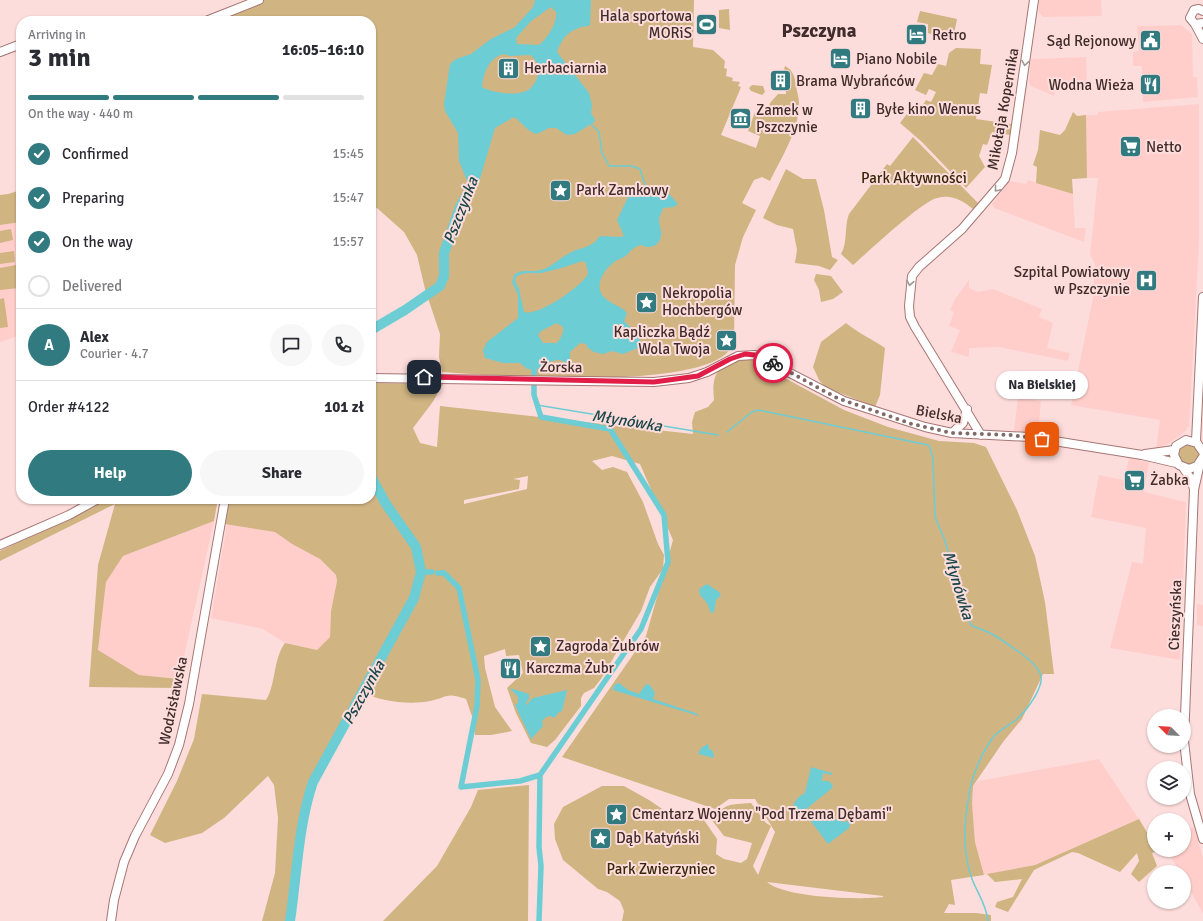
<!DOCTYPE html>
<meta charset="utf-8">
<style>
:root{--surface:#fff;--page:#f7f7f7;--text:#2b2b33;--muted:#7c7c81;--line:#e1e1e2;--accent:#317a80}
body{margin:0;font-family:Signika,sans-serif;background:var(--page);color:var(--text);height:100vh;display:flex;flex-direction:column;font-size:15px;white-space:nowrap}
*{box-sizing:border-box;margin:0}
p{font-size:13px;color:var(--muted)}
.icon{flex:none;width:22px;height:22px;fill:none;stroke:currentColor;stroke-width:2;stroke-linecap:round;stroke-linejoin:round}
.map{position:relative;flex:1;overflow:hidden}
.details{position:absolute;left:16px;top:16px;width:360px;height:488px;display:flex;flex-direction:column;background:var(--surface);border-radius:16px;box-shadow:0 1px 3px #0004}
.details>*{flex:none}
.needle{width:26px;rotate:294deg}
.fabs{position:absolute;left:1147px;top:709px;display:grid;gap:8px}
.fabs a{display:grid;place-items:center;width:44px;height:44px;border-radius:50%;background:var(--surface);box-shadow:0 1px 3px #0004;font-size:20px}
.pin{position:absolute;display:grid;place-items:center;width:34px;height:34px;color:#fff;margin:-17px;border-radius:8px;box-shadow:0 2px 6px #0006}
.courier{position:absolute;display:grid;place-items:center;width:40px;height:40px;margin:-20px;border:3px solid #e11d48;border-radius:50%;background:#fff;color:#222;box-shadow:0 1px 5px #0007}
.bubble{position:absolute;height:28px;border-radius:14px;background:var(--surface);box-shadow:0 1px 3px #0004;font-size:13px;font-weight:700;line-height:28px;text-align:center}
.overview em{font-style:normal;font-weight:700}
.overview div{display:flex;flex-direction:column-reverse}
.overview{display:flex;align-items:center;justify-content:space-between;height:68px;padding:0 12px}
h1{font-size:26px;font-weight:700;line-height:30px}
.bar{display:grid;grid-template-columns:repeat(4,1fr);gap:6px 4px;align-content:center;height:48px;padding:0 12px}
.bar i{height:5px;border-radius:3px;background:var(--line)}
.bar .on{background:var(--accent)}
.bar p{grid-column:span 4}
.line{display:flex;align-items:center;gap:10px;padding:0 12px;border-top:1px solid var(--line)}
.line div{flex:1}
.round{display:grid;place-items:center;flex:none;width:42px;height:42px;border-radius:21px;background:var(--page)}
ol{padding:0 12px;list-style:none}
li{display:flex;align-items:center;gap:12px;height:44px}
li p{margin-inline-start:auto}
li .icon{padding:4px;border-radius:50%;background:var(--accent);color:#fff;stroke-width:4}
li:last-child{color:var(--muted)}
li i{width:22px;height:22px;border:2px solid var(--line);border-radius:50%}
.cta{display:flex;gap:8px;margin-top:auto;padding:8px 12px}
.cta a{flex:1;height:46px;border-radius:24px;background:var(--accent);color:#fff;font-size:16px;font-weight:700;line-height:46px;text-align:center}
.cta a+a{background:var(--page);color:var(--text)}
.map>svg:first-child{display:block}
</style>
<div class="map">
<svg width="1203" height="921" viewBox="0 0 1203 921">
<rect width="100%" height="100%" fill="#fddddb"/>
<path fill="#ffcecb" d="M1039 0H1101L1102 16 1043 17 1038 11Z
M1181 25 1192 34 1193 77H1197L1198 97 1143 102 1142 66H1133V52L1139 51 1137 26Z
M1086 57 1087 85 1056 86 1054 96 1031 86 1029 83 1031 59Z
M1199 104V243L1189 427H1187L1186 431 1168 444 1156 448 1160 420 1071 405 1093 298 1095 264 1090 255 1098 178H1087L1086 115H1098V112Z
M1028 180 1073 194 1075 228H1086L1084 242 994 208 992 204 1009 181 1026 184Z
M21 222V335L0 342V225Z
M969 280V288L978 292 993 289 1042 309 1039 317 1053 323 1047 348 1070 353 1068 361 999 347 969 348V357L951 352 960 330 949 326 954 312 950 310 955 299Z
M1018 397 1041 401 1039 422 1043 423 1042 434 1014 431Z
M1129 458 1149 462 1144 492 1186 502 1180 660 1110 648 1132 562 1143 564 1146 528 1091 517 1099 475 1124 480Z
M214 521 179 679 139 675 98 650 106 582 123 556Z
M227 524 275 532 292 544 320 559 336 575 337 581 331 611 330 637 317 650 285 643 263 629 211 618Z
M1197 604 1203 605V626L1197 625Z
M1099 759 1139 819 1035 865 984 875 975 842 972 803 973 786 978 781Z
M1194 827 1203 858V913L1184 880V872H1180L1167 850H1184V832Z"/>
<path fill="#d0b482" fill-rule="evenodd" d="M264 0H694L693 47 713 50 725 61 724 68 727 69 726 76 733 78 732 81 740 82 738 86 741 87 721 135 756 148 760 136 748 131 755 112 767 116 770 103 778 94H786L785 73 786 71 784 69 785 66C793 70 795 77 796 86 797 92 799 98 799 104 799 131 781 158 770 181L762 177 754 180 742 203 756 210 743 237 735 265 734 340C727 395 486 375 442 372L439 357 440 334 425 289 417 255 404 232 377 208 371 212V21H221L220 19Z
M729 9 730 30 719 28V10Z
M920 11 957 19 954 34 943 32 941 39 934 38V35L928 33V24L917 22Z
M956 48 981 49 980 64 992 65 987 94 980 93 976 119 1011 124 1010 135 992 132 987 145 983 144 979 156 985 167 966 188 922 142 900 123 916 102 923 105 926 100 931 102 936 92 929 89 926 95 915 90 924 73 932 75 938 64 946 66 949 53Z
M752 85 763 86 765 92 762 95 751 91 749 88Z
M1073 112 1077 116 1086 115 1087 178 1072 179 1073 194 1036 183 1037 167 1033 165 1038 150 1040 130 1060 135 1065 130Z
M913 137 978 203 973 209C962 200 951 194 937 198 922 201 868 252 853 265L841 254C848 243 844 226 849 214L887 164 890 166Z
M786 169 803 179H816L824 210 832 257 838 260 830 270 819 266 795 263 797 250 793 229 777 225 763 218Z
M21 190V222L0 225V195L8 194Z
M11 229 13 240 0 243V231Z
M14 251 15 262 0 264V253Z
M16 265 19 288 0 290V268Z
M816 274 831 276 843 292 833 299 821 302 819 290 814 280Z
M4 298 8 327 0 328V299Z
M846 323C858 333 872 339 885 348L880 395 875 407 825 387 819 380 813 367 821 342Z
M748 359 761 361 770 370 844 410 888 427 939 441 974 443 986 447 1017 510 1035 556 1045 602 1054 674H1043L1022 719 1003 742 973 786 972 803 975 842 984 875 951 880 955 905 949 904 944 913H976L991 915V921H622L624 911 620 901 607 892 598 889 563 860 555 839 554 824 563 807 602 786H624L649 800 677 819 704 820 717 839 716 854 724 859 741 863 747 859 752 843 724 836 711 819C728 802 729 805 751 803L766 823 771 826 753 866 758 875 775 832 755 799H729L715 809 562 757 646 636 673 540 640 464 612 456 592 461 602 470 613 467 627 472 643 502 658 544 664 555 663 569 650 587 641 611 601 679 594 688 584 693 581 698V706L555 740 547 747 531 743 516 713 507 688 523 673 519 655 506 656 505 649 484 656 485 668 495 707 512 731 491 735H475L474 722 466 699C445 692 449 697 430 701 410 705 379 702 361 691L353 702 307 788 299 838 293 884 286 921H262L275 873 278 818 274 785 268 776 224 818 202 833 165 843 150 835 177 781 194 739 202 694 266 700C276 685 273 659 285 643L317 650 330 637 331 611 337 581 336 575 320 559 292 544 275 532 225 524 230 499H371V383L443 384 432 403 413 428 420 443 437 447 440 406 693 434 692 422 695 412 708 407 714 400C711 372 719 362 748 359ZM528 476 527 489 464 504V500L519 489 520 480 513 479ZM767 882 883 896V897C859 900 785 898 767 882Z
M1177 454a11 11 0 1 1 22 0a11 11 0 1 1-22 0Z
M107 499 115 501 117 499H218L214 521 123 556 106 582 98 650 139 675 179 679 176 688 89 687 98 565 115 504 0 561V551Z
M529 785 528 921H383L437 866 471 807 478 790Z
M1139 819 1154 844V850L1158 851 1152 853 1157 866 1139 882 1131 874 1139 861 1137 853 1120 872 1078 853 1072 852 1034 870 1008 912 995 907 997 902 1013 897 1022 879 995 882 987 874 1035 865Z"/>
<path fill="#6ccdd5" fill-rule="evenodd" d="M535 0H591L590 25C587 27 584 26 581 27 567 32 562 38 557 52L589 93 592 105 591 113 595 120 594 122 575 134 567 135 556 128H549L537 134C527 132 523 123 514 117L495 128 479 182 468 183 459 161 458 133 445 111 444 104 450 64 456 59 471 54 491 39 515 27 533 7ZM551 7 556 12C558 22 547 39 539 45L517 44 516 38 531 21ZM504 54 510 56 530 55C543 63 540 84 526 91 515 96 492 93 482 87 483 74 489 57 504 54Z
M662 186 678 204 674 207 663 208C662 212 659 216 659 220 659 225 662 231 661 236 659 247 649 249 641 245 632 247 630 253 624 257 620 259 616 260 613 263 604 270 595 284 602 295 609 304 620 305 627 313L624 321 635 332 641 342 638 348 623 354 612 351 603 354 594 352 588 348 586 344 580 343 570 352V359L568 363C564 363 563 360 559 360 552 360 541 365 537 370L527 369 520 363H503L485 358 483 350 487 342 518 318V295L512 282 514 275C522 268 531 273 541 270 552 267 558 259 568 254 581 246 590 250 600 236L619 237 624 236 617 220 631 191ZM582 261 586 263 588 274C582 286 538 317 524 312L519 289 515 281 516 277C524 271 532 274 541 273 555 270 569 266 582 261ZM557 323 563 327C564 333 561 338 557 343H543L538 335 541 331Z
M707 584 719 592 721 595 716 600 714 612 711 613 707 603 700 595 699 589Z
M619 683 628 690 639 694 646 684 650 685 655 693 653 699 698 714 699 716 613 690 614 685Z
M510 688 529 694V699L526 702V705L533 698 567 690 562 711 559 712 554 718 551 716 546 717 542 721 543 726 531 739 515 705 518 703V697Z
M708 744 709 749 713 751 714 758 698 754 701 748Z
M811 767 832 773V775L823 773 822 781H829L833 786 831 789 805 810 806 814 793 810C793 801 798 797 805 793Z
M815 813 844 822 848 821 850 824 849 828 828 844 807 816Z"/>
<g fill="none" stroke-linecap="round" stroke-linejoin="round">
<path stroke="#6ccdd5" stroke-width="1.5" d="M591 124 599 132 602 153 609 166H632L640 169 646 188
M537 405 718 435
M727 432 752 412 758 410 928 445 930 447 933 459 935 517 944 538 970 623 972 626C994 633 1000 639 1019 652 1026 657 1034 663 1039 671 1048 684 1026 711 1016 720 1009 725 1000 730 994 736 982 752 972 775 969 795 964 822 962 852 972 879 977 892 987 906 988 921"/>
<path stroke="#6ccdd5" stroke-width="5.5" d="M534 370V395L541 417 610 429 664 515 668 562 641 629 540 775 539 847 541 866 539 921
M421 572H432
M438 573H444L459 588 478 680 477 706 461 787 520 781 540 775"/>
<path stroke="#6ccdd5" stroke-width="10" d="M371 330 405 310 440 286 444 276V253L460 207 474 182 476 169
M290 921C297 875 298 826 313 782L414 598 421 572 416 547 386 504 371 477"/>
<defs>
<path id="secondary" d="M1203 11 1199 9 1194 10 1190 18 1195 24 1203 23
M206 21 259 0
M1195 24 1203 39
M0 52 21 44
M371 378 654 382 689 378 707 372 738 356 755 355 844 401 925 427 952 433 1029 437 1142 455 1176 463
M952 433 963 423 967 409
M981 435 915 327 910 317 909 306 912 276 919 267 962 229 1005 179 1012 153 1034 0
M1196 441 1203 297
M1203 452 1197 443 1186 440 1176 446 1174 455 1179 465 1189 469 1197 466 1203 457
M1145 454 1174 450
M1184 469 1191 479 1194 489
M0 545 69 515 98 499
M1184 741 1194 490 1200 463
M1184 741 1190 794 1203 839
M111 921 114 900 124 862 135 836 168 774 179 745 189 704 225 499"/>
</defs>
<use href="#secondary" stroke="#a67674" stroke-width="10"/>
<use href="#secondary" stroke="#fff" stroke-width="8"/>
</g>
<defs><path id="oneway-chevron" d="M-2-3.5L2.5 0L-2 3.5" fill="none" stroke-width="1.6" stroke-linecap="round" stroke-linejoin="round"/></defs>
<g stroke="#a09695">
<use href="#oneway-chevron" transform="translate(1025 63) rotate(99)"/>
<use href="#oneway-chevron" transform="translate(997 189) rotate(130)"/>
<use href="#oneway-chevron" transform="translate(910 283) rotate(101)"/>
</g>
<g fill="none" stroke-linecap="round" stroke-linejoin="round">
<path stroke="#826a69" stroke-width="4" stroke-dasharray="0 7.2" d="M773 363 837 398 912 424 952 433 1010 435 1042 439"/>
<path stroke="#e11d48" stroke-width="5" d="M424 377 654 382 698 376 730 359 745 354 755 355 773 363"/>
</g>
<defs>
<symbol id="stadium-square" viewBox="-11 -11 22 22"><rect x="-9" y="-9" width="18" height="18" rx="4" fill="#317a80" stroke="#fddddb"/><path d="M0-5a6.5 5 0 1 0 0 10a6.5 5 0 1 0 0-10ZM-3.5-1.8h7v3.6h-7Z" fill="#fff"/></symbol>
<symbol id="hotel-square" viewBox="-11 -11 22 22"><rect x="-9" y="-9" width="18" height="18" rx="4" fill="#317a80" stroke="#fddddb"/><path d="M-6-4.5h1.5V1H6V5H4.5V3h-9V5H-6ZM-4 0a1.8 1.8 0 1 1 3.6 0ZM.5 0V-2.5h3Q6-2.5 6 0Z" fill="#fff"/></symbol>
<symbol id="civic-square" viewBox="-11 -11 22 22"><rect x="-9" y="-9" width="18" height="18" rx="4" fill="#317a80" stroke="#fddddb"/><path d="M-.6-6.5H3V-4.5H.6V-3L4-1V1h2V6H-6V1h2V-1L-.6-3ZM-1.2 2.5V6h2.4V2.5Z" fill="#fff"/></symbol>
<symbol id="building-square" viewBox="-11 -11 22 22"><rect x="-9" y="-9" width="18" height="18" rx="4" fill="#317a80" stroke="#fddddb"/><path d="M-4-6H4V6H1V3H-1V6H-4ZM-2.5-4.3h1.7v1.8h-1.7ZM.8-4.3h1.7v1.8H.8ZM-2.5-1h1.7V.8h-1.7ZM.8-1h1.7V.8H.8Z" fill="#fff"/></symbol>
<symbol id="restaurant-square" viewBox="-11 -11 22 22"><rect x="-9" y="-9" width="18" height="18" rx="4" fill="#317a80" stroke="#fddddb"/><path d="M-5-6h1v4h1v-4h1v4h1v-4h1v5L-1.5 .5V6h-2V.5L-5-1ZM5-6V6H3V1.5H1.5Q1.5-4 5-6Z" fill="#fff"/></symbol>
<symbol id="museum-square" viewBox="-11 -11 22 22"><rect x="-9" y="-9" width="18" height="18" rx="4" fill="#317a80" stroke="#fddddb"/><path d="M0-6L6-3V-2H-6V-3ZM-5-1h2V3h-2ZM-1-1h2V3h-2ZM3-1h2V3H3ZM-6 4H6V6H-6Z" fill="#fff"/></symbol>
<symbol id="supermarket-square" viewBox="-11 -11 22 22"><rect x="-9" y="-9" width="18" height="18" rx="4" fill="#317a80" stroke="#fddddb"/><path d="M-6-5.5h2.5l.6 2H6L4.5 2H-2.5L-4.4-4H-6ZM-1.5 3.2a1.3 1.3 0 1 0 .1 0ZM3 3.2a1.3 1.3 0 1 0 .1 0Z" fill="#fff"/></symbol>
<symbol id="sight-square" viewBox="-11 -11 22 22"><rect x="-9" y="-9" width="18" height="18" rx="4" fill="#317a80" stroke="#fddddb"/><path d="M0-6L1.8-2.2L6-1.7L2.9 1.2L3.7 5.4L0 3.3L-3.7 5.4L-2.9 1.2L-6-1.7L-1.8-2.2Z" fill="#fff"/></symbol>
<symbol id="hospital-square" viewBox="-11 -11 22 22"><rect x="-9" y="-9" width="18" height="18" rx="4" fill="#317a80" stroke="#fddddb"/><path d="M-5-5h3v3.5h4V-5h3V5h-3V1.5h-4V5h-3Z" fill="#fff"/></symbol>
</defs>
<g fill-rule="evenodd">
<use href="#stadium-square" x="694" y="12" width="25" height="25"/>
<use href="#hotel-square" x="904" y="22" width="25" height="25"/>
<use href="#civic-square" x="1138" y="28" width="25" height="25"/>
<use href="#hotel-square" x="828" y="46" width="25" height="25"/>
<use href="#building-square" x="496" y="56" width="25" height="25"/>
<use href="#building-square" x="768" y="68" width="25" height="25"/>
<use href="#restaurant-square" x="1138" y="72" width="25" height="25"/>
<use href="#building-square" x="848" y="96" width="25" height="25"/>
<use href="#museum-square" x="728" y="106" width="25" height="25"/>
<use href="#supermarket-square" x="1118" y="134" width="25" height="25"/>
<use href="#sight-square" x="548" y="178" width="25" height="25"/>
<use href="#hospital-square" x="1134" y="268" width="25" height="25"/>
<use href="#sight-square" x="634" y="290" width="25" height="25"/>
<use href="#sight-square" x="714" y="328" width="25" height="25"/>
<use href="#supermarket-square" x="1122" y="468" width="25" height="25"/>
<use href="#sight-square" x="528" y="634" width="25" height="25"/>
<use href="#restaurant-square" x="498" y="656" width="25" height="25"/>
<use href="#sight-square" x="604" y="802" width="25" height="25"/>
<use href="#sight-square" x="588" y="826" width="25" height="25"/>
</g>
<g text-anchor="middle" stroke-width="4" stroke-linejoin="round" paint-order="stroke">
<g font-size="15" fill="#402c2b" stroke="#fddddb" text-anchor="start">
<text x="692" y="21" text-anchor="end">Hala sportowa<tspan x="692" dy="17">MORiS</tspan></text>
<text x="932" y="40">Retro</text>
<text x="1136" y="46" text-anchor="end">Sąd Rejonowy</text>
<text x="856" y="64">Piano Nobile</text>
<text x="524" y="73">Herbaciarnia</text>
<text x="796" y="86">Brama Wybrańców</text>
<text x="1134" y="90" text-anchor="end">Wodna Wieża</text>
<text x="876" y="114">Byłe kino Wenus</text>
<text x="756" y="115">Zamek w<tspan x="756" dy="17">Pszczynie</tspan></text>
<text x="1146" y="152">Netto</text>
<text x="576" y="195">Park Zamkowy</text>
<text x="1130" y="277" text-anchor="end">Szpital Powiatowy<tspan x="1130" dy="17">w Pszczynie</tspan></text>
<text x="662" y="298">Nekropolia<tspan x="662" dy="17">Hochbergów</tspan></text>
<text x="710" y="337" text-anchor="end">Kapliczka Bądź<tspan x="710" dy="17">Wola Twoja</tspan></text>
<text x="1150" y="485">Żabka</text>
<text x="556" y="651">Zagroda Żubrów</text>
<text x="526" y="673">Karczma Żubr</text>
<text x="632" y="819">Cmentarz Wojenny "Pod Trzema Dębami"</text>
<text x="616" y="843">Dąb Katyński</text>
</g>
<g font-size="15" fill="#402c2b" stroke="#fddddb">
<text transform="translate(1003 109) rotate(-80)" y="5">Mikołaja Kopernika</text>
<text transform="translate(561 367) rotate(1)" y="5">Żorska</text>
<text transform="translate(939 414) rotate(11)" y="5">Bielska</text>
<text transform="translate(1175 615) rotate(-88)" y="5">Cieszyńska</text>
<text transform="translate(173 701) rotate(-78)" y="5">Wodzisławska</text>
</g>
<g font-size="15" fill="#362709" stroke="#fddddb">
<text x="914" y="183">Park Aktywności</text>
<text x="661" y="874">Park Zwierzyniec</text>
</g>
<g font-size="16" font-style="italic" fill="#194649" stroke="#fddddb">
<text transform="translate(460 210) rotate(-69)" y="6">Pszczynka</text>
<text transform="translate(627 420) rotate(9)" y="6">Młynówka</text>
<text transform="translate(959 585) rotate(73)" y="6">Młynówka</text>
<text transform="translate(363 692) rotate(-61)" y="6">Pszczynka</text>
</g>
<g font-size="19" font-weight="bold" fill="#402c2b" stroke="#fddddb">
<text x="819" y="37">Pszczyna</text>
</g>
</g>
</svg>
<div class="fabs">
<a><svg class="needle" viewBox="-14 -14 28 28"><path d="M0-13l5 13h-10z" fill="#e53935"/><path d="M0 13l5-13h-10z" fill="#7c7c81"/></svg></a>
<a><svg class="icon" aria-label="layers" viewBox="0 0 24 24"><path d="M12 4l9 5-9 5-9-5zM3 14l9 5 9-5"/></svg></a>
<a>+</a>
<a>−</a>
</div>
<div class="pin" style="left:1042px;top:439px;background:#ea580c"><svg class="icon" aria-label="bag" viewBox="0 0 24 24"><path d="M5 8h14l-1 12H6zM9 8a3 3 0 0 1 6 0"/></svg></div>
<div class="pin" style="left:424px;top:377px;background:#1f2937"><svg class="icon" aria-label="home" viewBox="0 0 24 24"><path d="M3 11l9-7 9 7M6 9v11h12V9"/></svg></div>
<div class="courier" style="left:773px;top:363px"><svg class="icon" aria-label="bike" viewBox="0 0 24 24"><circle cx="6" cy="16" r="4"/><circle cx="18" cy="16" r="4"/><path d="M6 16l4-8h5l3 8M10 8l3 8H6M13 5h3"/></svg></div>
<div class="bubble" style="left:996px;top:371px;width:92px">Na Bielskiej</div>
<section class="details">
<div class="overview"><div><h1>3 min</h1><p>Arriving in</p></div><em>16:05–16:10</em></div>
<div class="bar"><i class="on"></i><i class="on"></i><i class="on"></i><i></i><p>On the way · 440 m</p></div>
<ol>
<li><svg class="icon" aria-label="check" viewBox="0 0 24 24"><path d="M5 12l5 5 9-10"/></svg>Confirmed<p>15:45</p></li>
<li><svg class="icon" aria-label="check" viewBox="0 0 24 24"><path d="M5 12l5 5 9-10"/></svg>Preparing<p>15:47</p></li>
<li><svg class="icon" aria-label="check" viewBox="0 0 24 24"><path d="M5 12l5 5 9-10"/></svg>On the way<p>15:57</p></li>
<li><i></i>Delivered</li>
</ol>
<div class="line" style="height:72px"><b class="round" style="background:var(--accent);color:#fff">A</b><div><b>Alex</b><p>Courier · 4.7</p></div><a class="round"><svg class="icon" aria-label="chat" viewBox="0 0 24 24"><path d="M4 5h16v11H9l-5 4z"/></svg></a><a class="round"><svg class="icon" aria-label="phone" viewBox="0 0 24 24"><path d="M5 4h4l2 5-3 2q2 4 5 5l2-3 5 2v4C11 20 4 13 5 4z"/></svg></a></div>
<div class="line" style="height:52px"><div>Order #4122</div><b>101 zł</b></div>
<div class="cta"><a>Help</a><a>Share</a></div>
</section>
</div>
